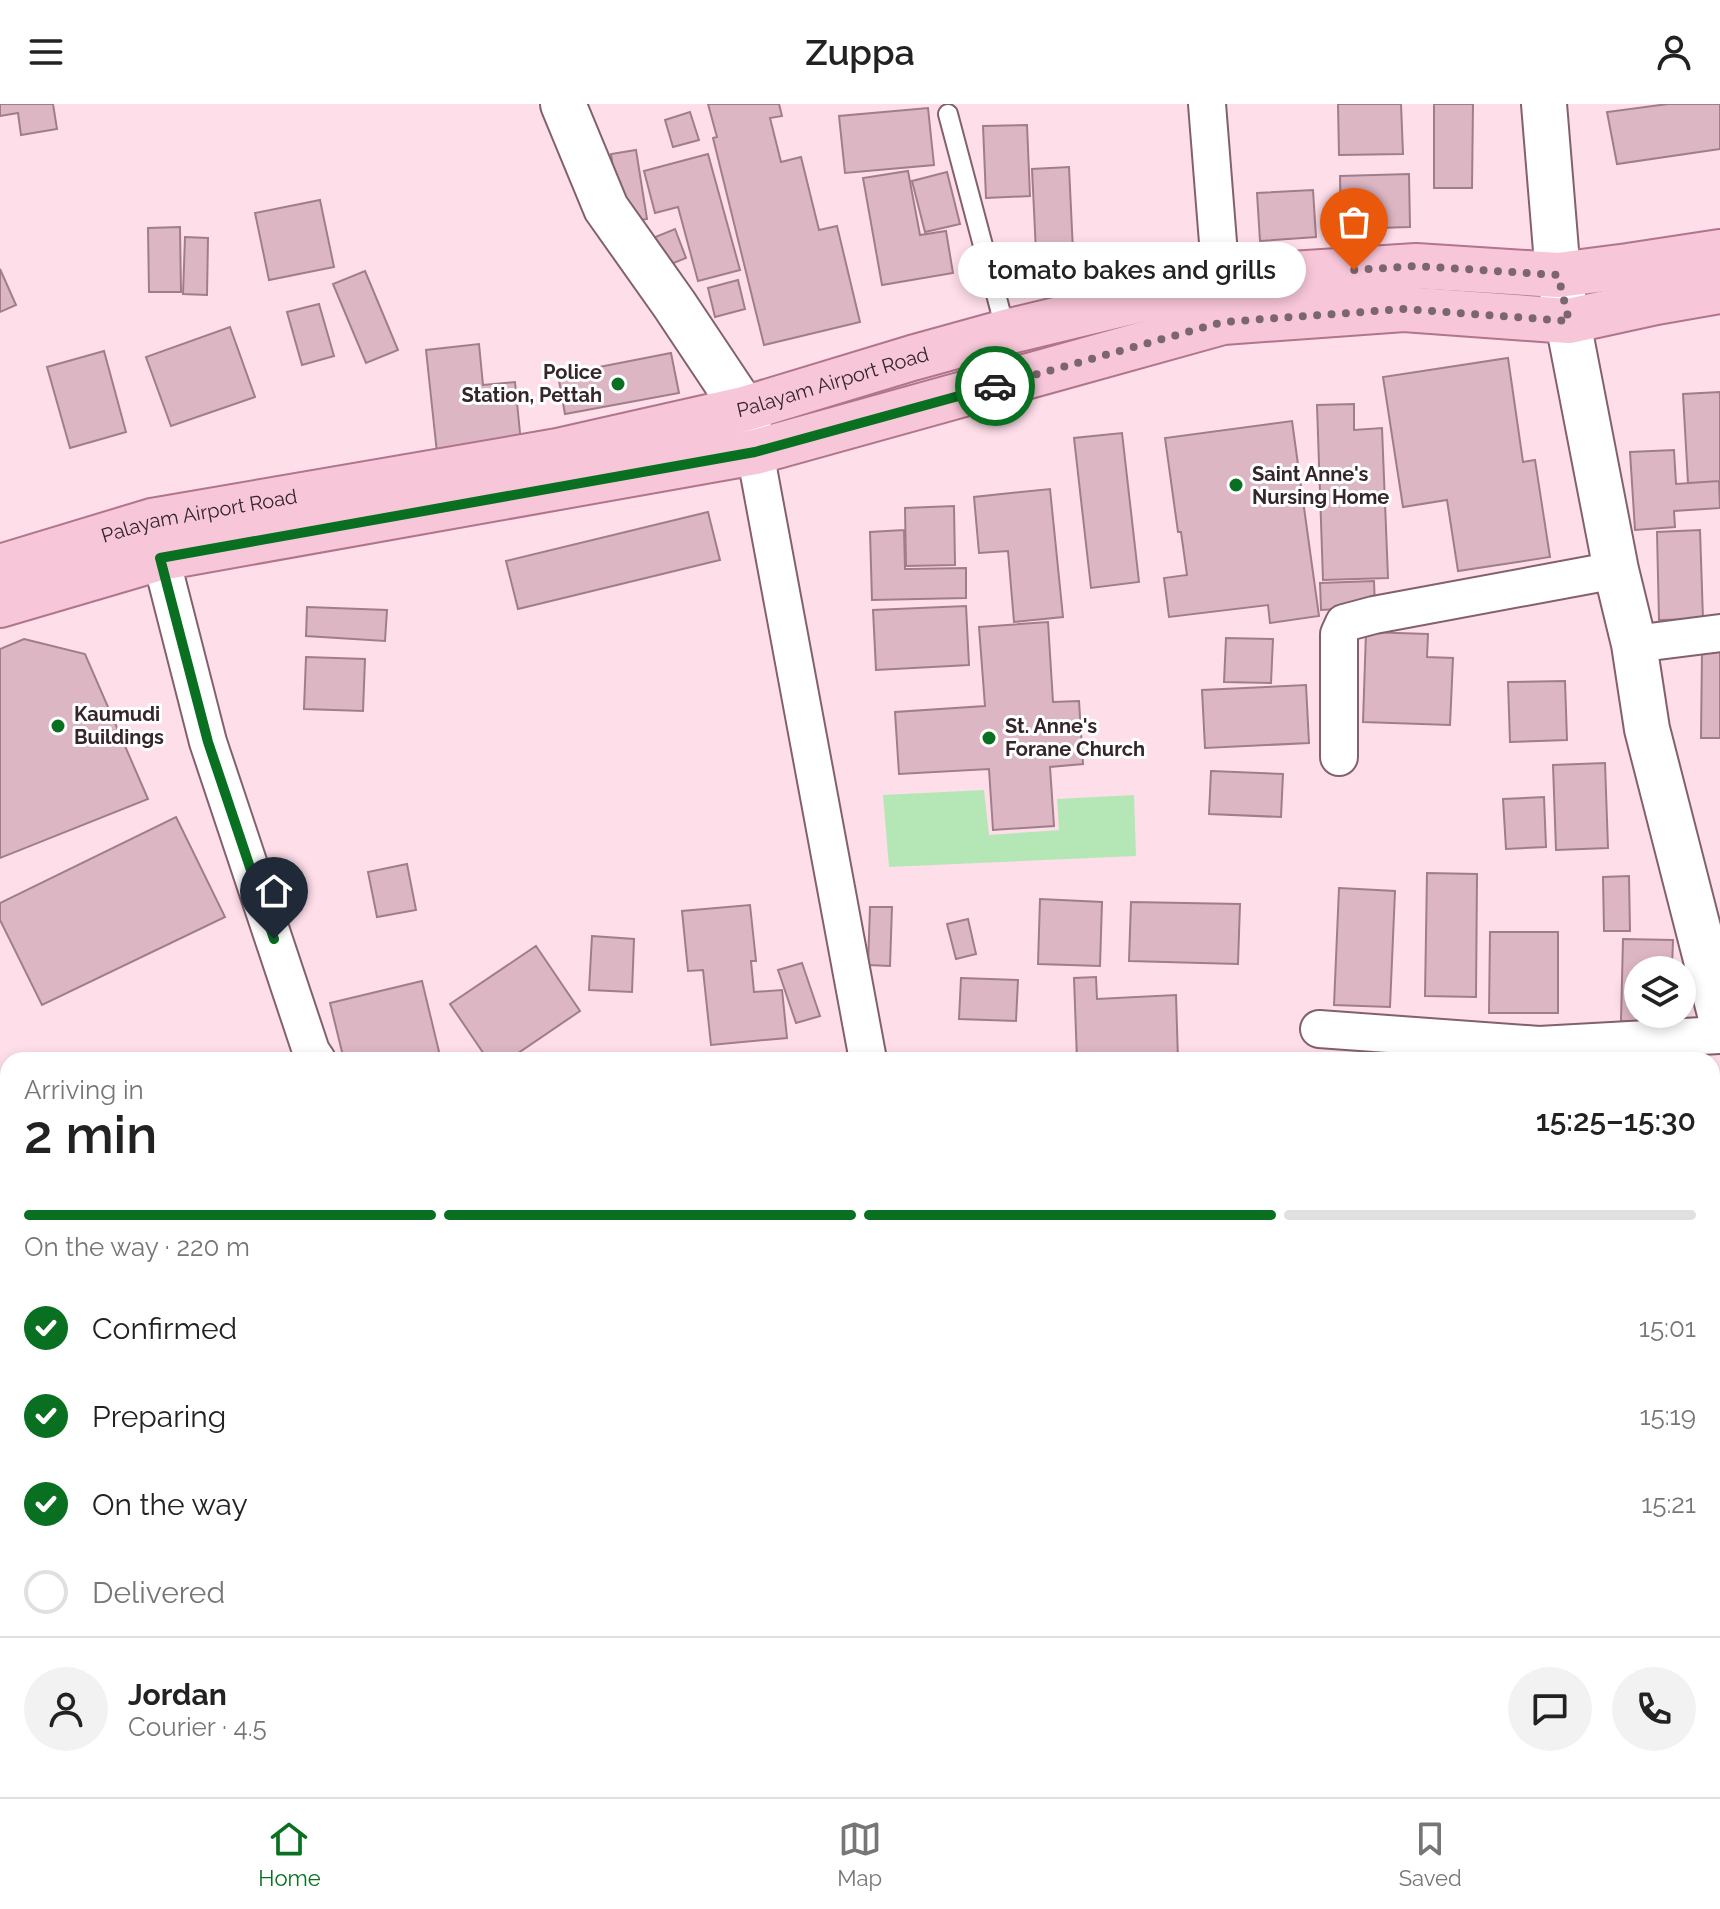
<!DOCTYPE html>
<meta charset="utf-8">
<style>
:root{--surface:#fff;--page:#f2f2f2;--text:#222;--muted:#767676;--line:#e0e0e0;--accent:#087020}
body{margin:0;font-family:Raleway,sans-serif;background:var(--page);color:var(--text);height:100vh;display:flex;flex-direction:column;font-size:30px;white-space:nowrap}
*{box-sizing:border-box;margin:0}
p{font-size:26px;color:var(--muted)}
.icon{flex:none;width:44px;height:44px;fill:none;stroke:currentColor;stroke-width:2;stroke-linecap:round;stroke-linejoin:round}
.map{position:relative;flex:1;overflow:hidden}
.sheet{position:absolute;left:0px;top:948px;width:1720px;height:746px;display:flex;flex-direction:column;background:var(--surface);border-radius:24px 24px 0 0;box-shadow:0 4px 12px #0003}
.sheet>*{flex:none}
.fabs{position:absolute;left:1624px;top:852px;display:grid;gap:16px}
.fabs a{display:grid;place-items:center;width:72px;height:72px;border-radius:50%;background:var(--surface);box-shadow:0 4px 12px #0003;font-size:40px}
.pin{position:absolute;display:grid;place-items:center;width:68px;height:68px;color:#fff;margin:-82px -34px;border-radius:50% 50% 50% 0;rotate:-45deg;box-shadow:0 0 8px #0007}
.pin .icon{rotate:45deg}
.courier{position:absolute;display:grid;place-items:center;width:80px;height:80px;margin:-40px;border:6px solid #087020;border-radius:50%;background:#fff;color:#222;box-shadow:0 2px 10px #0007}
.bubble{position:absolute;height:56px;border-radius:28px;background:var(--surface);box-shadow:0 4px 12px #0003;font-size:26px;font-weight:600;line-height:56px;text-align:center}
.head em{font-style:normal;font-weight:600}
.head div{display:flex;flex-direction:column-reverse}
.head{display:flex;align-items:center;justify-content:space-between;height:136px;padding:0 24px}
h1{font-size:52px;font-weight:600;line-height:60px}
.bar{display:grid;grid-template-columns:repeat(4,1fr);gap:12px 8px;align-content:center;height:96px;padding:0 24px}
.bar i{height:10px;border-radius:6px;background:var(--line)}
.bar .selected{background:var(--accent)}
.bar p{grid-column:span 4}
.line{display:flex;align-items:center;gap:20px;padding:0 24px;border-top:2px solid var(--line)}
.line div{flex:1}
.round{display:grid;place-items:center;flex:none;width:84px;height:84px;border-radius:42px;background:var(--page)}
ol{padding:0 24px;list-style:none}
li{display:flex;align-items:center;gap:24px;height:88px}
li p{margin-inline-start:auto}
li .icon{padding:8px;border-radius:50%;background:var(--accent);color:#fff;stroke-width:4}
li:last-child{color:var(--muted)}
li i{width:44px;height:44px;border:4px solid var(--line);border-radius:50%}
header{display:flex;justify-content:space-between;align-items:center;height:104px;padding:0 24px;background:var(--surface);font-size:36px;font-weight:600}
.dock{display:flex;justify-content:space-around;align-items:center;height:112px;border-top:2px solid var(--line);background:var(--surface);font-size:22px;color:var(--muted)}
.dock a{display:grid;justify-items:center;gap:4px}
.dock .selected{color:var(--accent)}
.map>svg:first-child{display:block}
</style>
<header><svg class="icon" aria-label="menu" viewBox="0 0 24 24"><path d="M4 6h16M4 12h16M4 18h16"/></svg>Zuppa<svg class="icon" aria-label="person" viewBox="0 0 24 24"><circle cx="12" cy="8" r="4"/><path d="M4 21q1-7 8-7t8 7"/></svg></header>
<div class="map">
<svg width="1720" height="1693" viewBox="0 0 1720 1693">
<rect width="100%" height="100%" fill="#fedee9"/>
<path fill="#b5e7b6" d="M984 686 989 731 1059 726 1057 695 1134 691 1136 752 889 763 883 691Z"/>
<path fill="#ddb6c4" stroke="#a17d8a" stroke-width="2" d="M0 0H53L57 25 21 31 18 9 0 12Z
M708 0H779L782 12 770 14 781 58 801 53 819 126 837 122 860 218 764 241 713 34 717 33Z
M1338 0H1401L1403 50 1339 51Z
M1434 0H1473L1472 84H1434Z
M1668 0H1720V45L1617 60 1607 8Z
M928 4 934 61 845 69 839 12Z
M690 8 699 36 673 43 665 16Z
M1027 21 1030 92 986 94 983 22Z
M636 46 647 115 621 119 611 50Z
M708 50 740 166 698 177 678 103 655 109 644 67Z
M1069 63 1073 147 1036 148 1032 65Z
M908 67 920 131 946 127 953 169 882 181 863 74Z
M947 68 960 120 925 128 912 77Z
M1409 70 1410 123 1341 125 1340 72Z
M1313 86 1316 133 1260 137 1257 89Z
M320 96 334 163 269 176 255 109Z
M180 123 181 188H149L148 124Z
M675 125 686 154 659 165 648 136Z
M185 133 208 134 207 191 183 190Z
M0 165 16 201 0 208Z
M365 167 398 246 366 259 333 180Z
M738 176 745 205 715 213 708 184Z
M319 200 334 252 302 261 287 208Z
M230 223 255 293 171 322 146 253Z
M479 240 483 281 515 278 521 339 437 349 426 246Z
M104 247 126 328 70 344 47 263Z
M671 249 679 289 565 310 558 271Z
M1508 254 1523 358 1535 356 1550 453 1458 467 1447 396 1403 403 1383 273Z
M1720 288V377L1688 379 1683 290Z
M1354 300V326L1382 324 1388 474 1323 476 1317 301Z
M1292 317 1319 512 1270 519 1268 501 1169 513 1164 474 1187 471 1181 428H1178L1165 334Z
M1122 329 1139 478 1091 484 1074 334Z
M1674 346 1676 380 1719 377 1720 404 1674 407 1675 423 1635 426 1630 348Z
M1050 385 1063 513 1014 518 1008 447 979 449 974 393Z
M954 402 955 461 906 462 905 404Z
M708 408 720 456 518 505 506 457Z
M904 426 905 465 966 464V494L872 496 870 428Z
M1700 426 1703 515 1659 516 1657 428Z
M1374 477 1375 503 1321 506 1320 479Z
M966 502 969 561 876 566 873 506Z
M307 503 387 506 385 537 306 532Z
M1048 518 1053 598 1079 597 1083 660 1050 663 1054 722 993 726 989 665 899 670 895 608 985 602 979 523Z
M1366 528 1428 530 1427 553 1453 554 1450 621 1363 618Z
M1226 534 1273 535 1271 579 1224 578Z
M24 535 85 550 148 695 0 754V545Z
M1702 547H1720V634H1701Z
M306 553 365 555 363 607 304 605Z
M1565 577 1567 636 1510 638 1508 578Z
M1306 581 1309 639 1205 644 1202 586Z
M1605 659 1608 744 1556 746 1553 661Z
M1211 667 1283 670 1281 713 1209 710Z
M1544 693 1546 743 1506 745 1503 695Z
M176 713 225 813 42 901 0 816V799Z
M407 760 416 806 377 813 368 768Z
M1427 769 1477 770 1476 893 1425 892Z
M1629 772 1630 827H1604L1603 773Z
M1339 784 1395 787 1390 903 1334 901Z
M1040 795 1102 798 1100 862 1038 860Z
M1131 798 1240 800 1238 860 1129 857Z
M750 801 756 857H751L754 888 782 886 787 934 711 941 703 866 688 867 682 807Z
M870 803H892L890 862 868 861Z
M968 815 976 850 956 855 947 820Z
M1490 828H1558V909H1489Z
M592 832 634 835 632 888 589 886Z
M1623 835 1673 836 1672 866H1638V910H1671V918L1621 917Z
M536 842 580 907 508 956H488L450 900Z
M802 859 820 912 796 919 778 866Z
M1096 873 1097 895 1176 891 1178 956H1077L1074 874Z
M961 874 1018 876 1016 917 959 915Z
M422 877 441 956H344L330 899Z
M773 951V956H731V954Z
M698 952H728V956H698Z
M1695 953V956H1619Z
M0 986 8 995V1106L0 1113Z
M1712 1209H1720V1327H1712Z
M1714 1447H1720V1520H1712Z
M1715 1605H1720V1654H1714Z
M0 1610 8 1612V1621L0 1650Z
M1720 1676V1693H1692L1691 1686H1712V1677Z
M636 1686H649L676 1693H634Z
M1067 1686H1140L1138 1693H1066Z
M1683 1686 1684 1693H1597V1687Z"/>
<g fill="none" stroke-linecap="round" stroke-linejoin="round">
<defs>
<path id="service" d="M948 10 1006 228"/>
<path id="minor" d="M1207 0 1221 176
M755 348 868 956
M154 427 208 638 311 947 317 956
M1634 540 1720 529
M1339 653V530L1344 519 1374 511 1616 466
M1319 925 1539 941 1720 931
M1712 1184 1720 1183
M1712 1581 1720 1580
M1187 1686 1201 1693
M1568 1686V1693"/>
<path id="tertiary" d="M1561 182 1616 466 1634 540 1647 625 1720 910"/>
<path id="secondary" d="M563 0 606 104 674 200 744 305 753 341
M1544 0 1558 171"/>
<g id="primary">
<path id="s1" d="M0 463 152 417 558 347 744 305 912 254 1006 228 1230 174 1416 162 1558 171 1628 162 1720 148"/>
<path d="M0 501 160 454 755 348 1223 218 1404 205 1569 217 1656 198 1720 187"/>
</g>
</defs>
<use href="#service" stroke="#82606c" stroke-width="22"/>
<use href="#minor" stroke="#82606c" stroke-width="40"/>
<use href="#tertiary" stroke="#82606c" stroke-width="48"/>
<use href="#secondary" stroke="#82606c" stroke-width="48"/>
<use href="#primary" stroke="#b0758c" stroke-width="48"/>
<use href="#service" stroke="#fff" stroke-width="18"/>
<use href="#minor" stroke="#fff" stroke-width="36"/>
<use href="#tertiary" stroke="#fff" stroke-width="44"/>
<use href="#secondary" stroke="#fff" stroke-width="44"/>
<use href="#primary" stroke="#f7c6d9" stroke-width="44"/>
<path stroke="#917b82" stroke-width="6" stroke-dasharray="10 10" stroke-linecap="butt" d="M0 1380 8 1384
M0 1415 8 1419
M509 1686 522 1693
M574 1686 587 1693"/>
</g>
<g fill="none" stroke-linecap="round" stroke-linejoin="round">
<path stroke="#7b666e" stroke-width="8" stroke-dasharray="0 14.4" d="M995 282 1223 218 1404 205 1569 217 1558 171 1416 162 1354 166"/>
<path stroke="#087020" stroke-width="10" d="M274 835 208 638 160 454 755 348 995 282"/>
</g>
<g fill="#087020" stroke="#fff" stroke-width="3">
<circle cx="618" cy="280" r="8"/>
<circle cx="1236" cy="381" r="8"/>
<circle cx="58" cy="622" r="8"/>
<circle cx="989" cy="634" r="8"/>
</g>
<g text-anchor="middle" stroke-width="6" stroke-linejoin="round" paint-order="stroke">
<g font-size="20" font-weight="bold" fill="#35262b" stroke="#fff" text-anchor="start">
<text x="602" y="275" text-anchor="end">Police<tspan x="602" dy="23">Station, Pettah</tspan></text>
<text x="1252" y="377">Saint Anne's<tspan x="1252" dy="23">Nursing Home</tspan></text>
<text x="74" y="617">Kaumudi<tspan x="74" dy="23">Buildings</tspan></text>
<text x="1005" y="629">St. Anne's<tspan x="1005" dy="23">Forane Church</tspan></text>
</g>
<g font-size="20" fill="#35262b" stroke="#fff">
<text dy="7" stroke="none"><textPath href="#s1" startOffset="854">Palayam Airport Road</textPath></text>
<text dy="7" stroke="none"><textPath href="#s1" startOffset="206">Palayam Airport Road</textPath></text>
</g>
</g>
</svg>
<div class="fabs">
<a><svg class="icon" aria-label="layers" viewBox="0 0 24 24"><path d="M12 4l9 5-9 5-9-5zM3 14l9 5 9-5"/></svg></a>
</div>
<div class="pin" style="left:1354px;top:166px;background:#ea580c"><svg class="icon" aria-label="bag" viewBox="0 0 24 24"><path d="M5 8h14l-1 12H6zM9 8a3 3 0 0 1 6 0"/></svg></div>
<div class="pin" style="left:274px;top:835px;background:#1f2937"><svg class="icon" aria-label="home" viewBox="0 0 24 24"><path d="M3 11l9-7 9 7M6 9v11h12V9"/></svg></div>
<div class="courier" style="left:995px;top:282px"><svg class="icon" aria-label="car" viewBox="0 0 24 24"><path d="M5 17H2v-5l4-1 3-4h7l3 4 3 1v5h-3M9 17h6M6 11h13"/><circle cx="7" cy="17" r="2"/><circle cx="17" cy="17" r="2"/></svg></div>
<div class="bubble" style="left:958px;top:138px;width:348px">tomato bakes and grills</div>
<section class="sheet">
<div class="head"><div><h1>2 min</h1><p>Arriving in</p></div><em>15:25–15:30</em></div>
<div class="bar"><i class="selected"></i><i class="selected"></i><i class="selected"></i><i></i><p>On the way · 220 m</p></div>
<ol>
<li><svg class="icon" aria-label="check" viewBox="0 0 24 24"><path d="M5 12l5 5 9-10"/></svg>Confirmed<p>15:01</p></li>
<li><svg class="icon" aria-label="check" viewBox="0 0 24 24"><path d="M5 12l5 5 9-10"/></svg>Preparing<p>15:19</p></li>
<li><svg class="icon" aria-label="check" viewBox="0 0 24 24"><path d="M5 12l5 5 9-10"/></svg>On the way<p>15:21</p></li>
<li><i></i>Delivered</li>
</ol>
<div class="line" style="height:144px"><a class="round"><svg class="icon" aria-label="person" viewBox="0 0 24 24"><circle cx="12" cy="8" r="4"/><path d="M4 21q1-7 8-7t8 7"/></svg></a><div><b>Jordan</b><p>Courier · 4.5</p></div><a class="round"><svg class="icon" aria-label="chat" viewBox="0 0 24 24"><path d="M4 5h16v11H9l-5 4z"/></svg></a><a class="round"><svg class="icon" aria-label="phone" viewBox="0 0 24 24"><path d="M5 4h4l2 5-3 2q2 4 5 5l2-3 5 2v4C11 20 4 13 5 4z"/></svg></a></div>
</section>
</div>
<nav class="dock">
<a class="selected"><svg class="icon" aria-label="home" viewBox="0 0 24 24"><path d="M3 11l9-7 9 7M6 9v11h12V9"/></svg>Home</a>
<a><svg class="icon" aria-label="map" viewBox="0 0 24 24"><path d="M3 6l6-2 6 2 6-2v14l-6 2-6-2-6 2zM9 4v14M15 6v14"/></svg>Map</a>
<a><svg class="icon" aria-label="saved" viewBox="0 0 24 24"><path d="M7 4h10v16l-5-4-5 4z"/></svg>Saved</a>
</nav>
